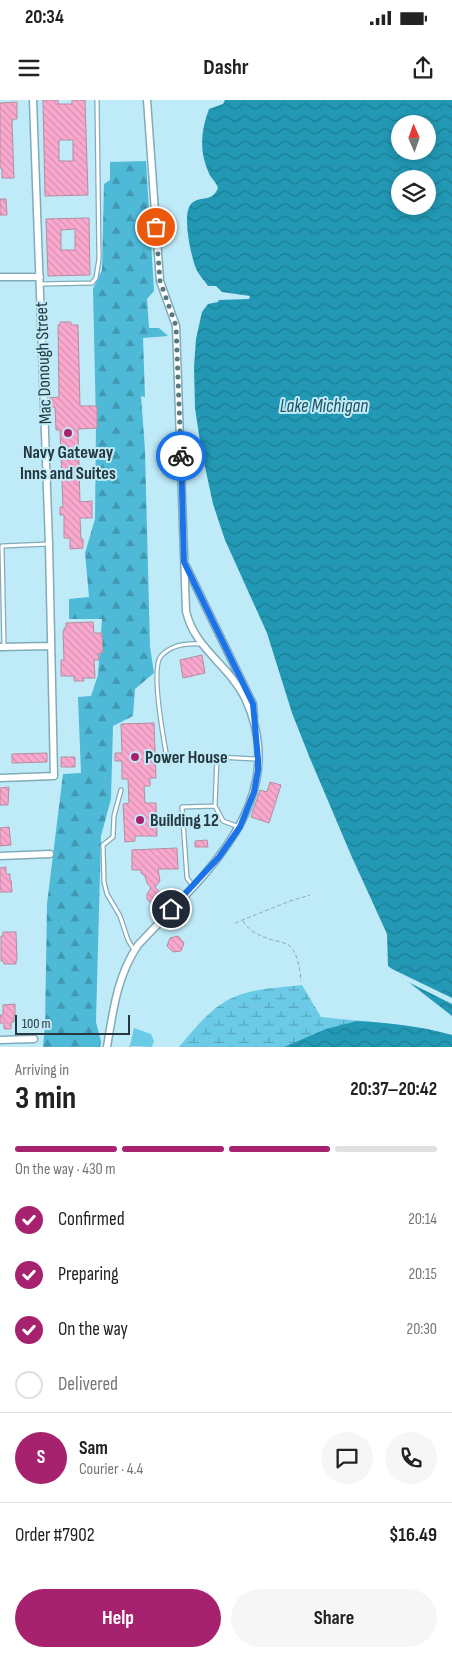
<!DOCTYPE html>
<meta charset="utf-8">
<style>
:root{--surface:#fff;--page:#f6f6f6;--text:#222;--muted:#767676;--line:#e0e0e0;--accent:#a6226e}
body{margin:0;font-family:"Sofia Sans Condensed",sans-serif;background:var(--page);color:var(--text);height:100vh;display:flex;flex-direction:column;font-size:19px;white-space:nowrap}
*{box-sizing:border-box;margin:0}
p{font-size:16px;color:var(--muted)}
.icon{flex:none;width:28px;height:28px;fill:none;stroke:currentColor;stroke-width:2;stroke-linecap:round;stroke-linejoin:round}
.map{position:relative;height:947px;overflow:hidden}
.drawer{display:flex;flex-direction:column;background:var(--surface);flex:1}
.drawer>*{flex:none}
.needle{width:32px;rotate:358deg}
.fabs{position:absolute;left:391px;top:15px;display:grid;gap:10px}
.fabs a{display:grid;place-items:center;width:45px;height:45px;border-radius:50%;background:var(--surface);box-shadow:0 2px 8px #0003;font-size:25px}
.scale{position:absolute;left:15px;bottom:12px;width:115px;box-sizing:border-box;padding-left:5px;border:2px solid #26373d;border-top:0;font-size:14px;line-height:18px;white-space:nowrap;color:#26373d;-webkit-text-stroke:4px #bfeaf8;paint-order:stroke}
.pin{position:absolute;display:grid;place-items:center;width:42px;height:42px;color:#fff;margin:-21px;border:2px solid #fff;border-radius:50%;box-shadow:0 1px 5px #0007}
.courier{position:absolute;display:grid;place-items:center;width:50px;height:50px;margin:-25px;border:4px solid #1a73e8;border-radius:50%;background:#fff;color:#222;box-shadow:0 1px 6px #0007}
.summary em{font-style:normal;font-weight:700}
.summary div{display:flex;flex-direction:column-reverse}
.summary{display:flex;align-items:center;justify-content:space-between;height:85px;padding:0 15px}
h1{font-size:32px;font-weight:700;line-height:38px}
.bar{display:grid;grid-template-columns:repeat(4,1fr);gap:8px 5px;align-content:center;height:60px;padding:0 15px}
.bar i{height:6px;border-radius:4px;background:var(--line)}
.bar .active{background:var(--accent)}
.bar p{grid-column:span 4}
.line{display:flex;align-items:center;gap:12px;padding:0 15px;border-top:1px solid var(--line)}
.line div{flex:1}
.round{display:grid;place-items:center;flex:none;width:52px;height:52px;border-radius:26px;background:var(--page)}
ol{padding:0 15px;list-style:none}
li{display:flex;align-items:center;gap:15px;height:55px}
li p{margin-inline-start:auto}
li .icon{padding:5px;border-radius:50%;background:var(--accent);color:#fff;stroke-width:4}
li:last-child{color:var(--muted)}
li i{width:28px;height:28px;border:2px solid var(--line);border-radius:50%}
.cta{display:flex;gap:10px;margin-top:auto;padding:10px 15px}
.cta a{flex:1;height:58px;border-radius:30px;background:var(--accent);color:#fff;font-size:20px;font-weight:700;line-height:58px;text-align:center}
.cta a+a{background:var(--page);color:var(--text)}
.status{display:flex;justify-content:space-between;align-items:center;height:35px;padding:0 25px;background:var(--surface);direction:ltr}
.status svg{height:14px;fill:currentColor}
header{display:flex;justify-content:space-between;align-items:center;height:65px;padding:0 15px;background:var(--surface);font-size:22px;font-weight:700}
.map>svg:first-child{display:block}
</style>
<div class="status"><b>20:34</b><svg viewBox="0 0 49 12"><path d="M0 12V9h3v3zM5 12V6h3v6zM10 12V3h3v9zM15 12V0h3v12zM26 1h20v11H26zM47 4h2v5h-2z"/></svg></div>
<header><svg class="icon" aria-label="menu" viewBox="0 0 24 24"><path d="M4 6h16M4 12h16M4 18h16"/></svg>Dashr<svg class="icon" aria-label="share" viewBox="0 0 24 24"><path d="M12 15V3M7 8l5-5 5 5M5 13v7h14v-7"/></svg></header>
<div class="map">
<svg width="452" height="947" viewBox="0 0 452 947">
<defs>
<pattern id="forest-firs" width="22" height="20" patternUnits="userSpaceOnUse" patternTransform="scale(1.25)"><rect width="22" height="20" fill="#4ebad8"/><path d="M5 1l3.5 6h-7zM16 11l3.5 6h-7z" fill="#4198b0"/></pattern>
<pattern id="wetland-marsh" width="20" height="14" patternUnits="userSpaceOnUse" patternTransform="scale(1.25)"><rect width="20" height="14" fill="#6bcbe7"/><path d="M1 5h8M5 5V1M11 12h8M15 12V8" fill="none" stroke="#58a6bc"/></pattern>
<pattern id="water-waves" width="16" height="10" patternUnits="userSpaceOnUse" patternTransform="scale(1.25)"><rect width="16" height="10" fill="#2298b5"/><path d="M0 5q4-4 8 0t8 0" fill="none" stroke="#1d7d94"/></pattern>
<pattern id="building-back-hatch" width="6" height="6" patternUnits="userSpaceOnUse" patternTransform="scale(1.25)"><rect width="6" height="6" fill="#faa8ce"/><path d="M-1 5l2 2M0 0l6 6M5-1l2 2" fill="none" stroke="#d691b2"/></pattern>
</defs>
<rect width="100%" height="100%" fill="#bfeaf8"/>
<path fill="url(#forest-firs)" d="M146 61 154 191 147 199 149 228H159L168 236 143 238 145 297 141 296 145 350 150 547 154 573 135 589 133 616 113 626 111 699 101 736 96 922 101 941 100 947H43L45 926 47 804 63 674 81 673 78 597 91 596 98 575 102 519H69V499L89 497 85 453 95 419 96 324 93 189 102 170 104 84 110 80V62Z"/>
<path fill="url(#wetland-marsh)" d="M302 885 321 917C365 922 409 923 452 935V947H179C193 931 207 912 226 901 248 888 278 888 302 885Z"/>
<path fill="#6bcbe7" d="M134 928 151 934 154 941 152 947 130 946Z"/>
<path fill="url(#water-waves)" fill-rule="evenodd" d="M225 0H452V916L388 866 387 834 351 755 309 656 292 613 267 533 225 440 213 404 201 348 195 308 194 267 196 239 202 212 208 204 218 202 219 200 249 199 250 196 222 192 216 186H208C204 180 197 173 195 166 191 154 181 112 192 103 201 95 212 103 218 88 216 81 210 78 208 71 199 50 201 30 209 9L223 4ZM400 24H428V51H400ZM400 79H428V106H400Z
M357 921C390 923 420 926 452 935V947H284L326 929Z"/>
<path fill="#bfeaf8" d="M388 867 452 898V904L398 877 387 868Z"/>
<path fill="url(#building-back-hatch)" stroke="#b28e9e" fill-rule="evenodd" d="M43 0H58V4H72V0H85L88 95 45 96ZM59 40H73V61H59Z
M17 2V19H13L12 23 14 78H2V68H0V3Z
M0 99H6L7 115H0Z
M89 118 90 175 48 176 46 119ZM75 129V150H61V130Z
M60 222H71V225H78L80 306H97V328L78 329 80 402 92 401V418H80L81 439H83V448L70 449V438H64V415H60V407H63L60 330H56L55 307H49V298L59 297 58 225H60Z
M93 522 94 533H102L103 553H98L99 560H94L95 578H83L84 581H74V576H61V560H64L63 531H64V528H66V523Z
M202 555 205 573 183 578 180 560Z
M154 623 156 678H150V686H144L145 703H156L157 736H135V741L125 742 123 704 129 703 128 679H122V661H115V653H122L121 624Z
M47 653V662L12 663V654Z
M61 657H75V667H61Z
M270 682 281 685 269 723 251 717 260 690 267 692Z
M9 687 8 705H0V688Z
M9 727 11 745 0 746V728Z
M207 740 208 747H195V741Z
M177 748 178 769H158L160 781 155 787 160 792V797L157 802H150L147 799V794L151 788 147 783 145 776 141 773V770H132V750Z
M6 767V774H10V780H11L12 792H0V768Z
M3 832H16L17 860 16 861V864H4L3 861H1V836H3Z
M178 836 184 843 181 851 173 852 167 846 170 838Z
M15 904V915H14V922H11V929H4V923H0V915H3V905Z"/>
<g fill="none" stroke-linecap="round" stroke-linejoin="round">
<defs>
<path id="service" d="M40 184 92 183 96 178 99 159 97 0
M4 547 2 446 49 444
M167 658C164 641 150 569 161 556 171 545 188 543 201 544
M121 690 114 716 113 737 103 745 104 782 107 794 120 816 128 840 134 850
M215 706 223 721 239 727
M193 786 187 778 182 707 215 706 217 657 256 659"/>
<path id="minor" d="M0 177H40
M186 466 253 604 254 618
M0 547 50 546
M0 678 54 676 49 444 33 0
M0 756 50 754
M0 940 34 939
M107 947C113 911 117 876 138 845 201 777 294 703 245 598 228 564 194 548 186 511L176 226 160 181 147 0"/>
</defs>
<use href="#service" stroke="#82abb9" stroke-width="5.5"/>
<use href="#minor" stroke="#82abb9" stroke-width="9"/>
<path stroke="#88aab5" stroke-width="1" stroke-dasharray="4 2.5" stroke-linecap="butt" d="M243 821C250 833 263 837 276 841 281 842 287 843 291 847 298 855 300 870 301 881
M235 823 290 801 310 795
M129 947 131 946"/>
<use href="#service" stroke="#fff" stroke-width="3"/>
<use href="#minor" stroke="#fff" stroke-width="6"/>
</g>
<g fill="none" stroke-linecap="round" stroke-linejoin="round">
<path stroke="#5c767e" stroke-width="5" stroke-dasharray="0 9" d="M156 127 160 181 176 226 181 356"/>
<path stroke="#1a73e8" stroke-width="6" d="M171 809 219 757 240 727 254 692 258 670V659L253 604 184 462 181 356"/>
</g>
<g fill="#a6226e" stroke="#bfeaf8" stroke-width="2">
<circle cx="68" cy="333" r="5"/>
<circle cx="135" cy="657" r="5"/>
<circle cx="140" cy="720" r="5"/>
</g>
<g text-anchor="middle" stroke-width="4" stroke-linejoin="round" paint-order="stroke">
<g font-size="18" fill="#26373d" stroke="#bfeaf8">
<text transform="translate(43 263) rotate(-92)" y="6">Mac Donough Street</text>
</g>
<g font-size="18" font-weight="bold" fill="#26373d" stroke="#bfeaf8" text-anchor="start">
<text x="68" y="358" text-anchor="middle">Navy Gateway<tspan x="68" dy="21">Inns and Suites</tspan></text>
<text x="145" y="663">Power House</text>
<text x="150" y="726">Building 12</text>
</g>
<g font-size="19" font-style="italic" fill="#22505e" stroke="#bfeaf8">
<text x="324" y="312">Lake Michigan</text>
</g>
</g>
</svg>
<div class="fabs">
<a><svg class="needle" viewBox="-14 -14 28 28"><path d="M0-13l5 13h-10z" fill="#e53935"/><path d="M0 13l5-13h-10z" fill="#767676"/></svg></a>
<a><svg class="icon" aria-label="layers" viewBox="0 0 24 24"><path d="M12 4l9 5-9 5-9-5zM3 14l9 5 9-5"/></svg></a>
</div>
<div class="scale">100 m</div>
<div class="pin" style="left:156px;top:127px;background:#ea580c"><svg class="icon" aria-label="bag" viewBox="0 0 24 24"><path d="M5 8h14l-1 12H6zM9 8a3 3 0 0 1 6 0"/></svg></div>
<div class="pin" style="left:171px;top:809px;background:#1f2937"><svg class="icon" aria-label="home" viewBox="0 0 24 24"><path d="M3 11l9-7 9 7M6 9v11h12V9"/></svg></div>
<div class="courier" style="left:181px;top:356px"><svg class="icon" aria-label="bike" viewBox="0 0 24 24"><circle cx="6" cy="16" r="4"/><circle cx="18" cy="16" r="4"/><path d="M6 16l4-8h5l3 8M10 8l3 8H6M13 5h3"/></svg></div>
</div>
<section class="drawer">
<div class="summary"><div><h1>3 min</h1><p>Arriving in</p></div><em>20:37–20:42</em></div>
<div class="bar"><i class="active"></i><i class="active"></i><i class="active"></i><i></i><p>On the way · 430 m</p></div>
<ol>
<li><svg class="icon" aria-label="check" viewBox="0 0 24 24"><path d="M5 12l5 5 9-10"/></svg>Confirmed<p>20:14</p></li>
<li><svg class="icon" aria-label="check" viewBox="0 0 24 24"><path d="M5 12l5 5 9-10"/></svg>Preparing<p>20:15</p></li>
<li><svg class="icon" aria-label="check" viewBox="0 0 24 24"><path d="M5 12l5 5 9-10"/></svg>On the way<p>20:30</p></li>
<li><i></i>Delivered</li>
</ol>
<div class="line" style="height:90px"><b class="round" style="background:var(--accent);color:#fff">S</b><div><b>Sam</b><p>Courier · 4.4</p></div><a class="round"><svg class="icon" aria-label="chat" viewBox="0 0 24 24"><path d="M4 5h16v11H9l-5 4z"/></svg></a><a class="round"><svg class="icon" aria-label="phone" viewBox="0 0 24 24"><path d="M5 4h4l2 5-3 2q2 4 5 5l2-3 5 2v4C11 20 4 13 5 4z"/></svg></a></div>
<div class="line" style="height:65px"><div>Order #7902</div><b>$16.49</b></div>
<div class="cta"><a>Help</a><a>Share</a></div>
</section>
